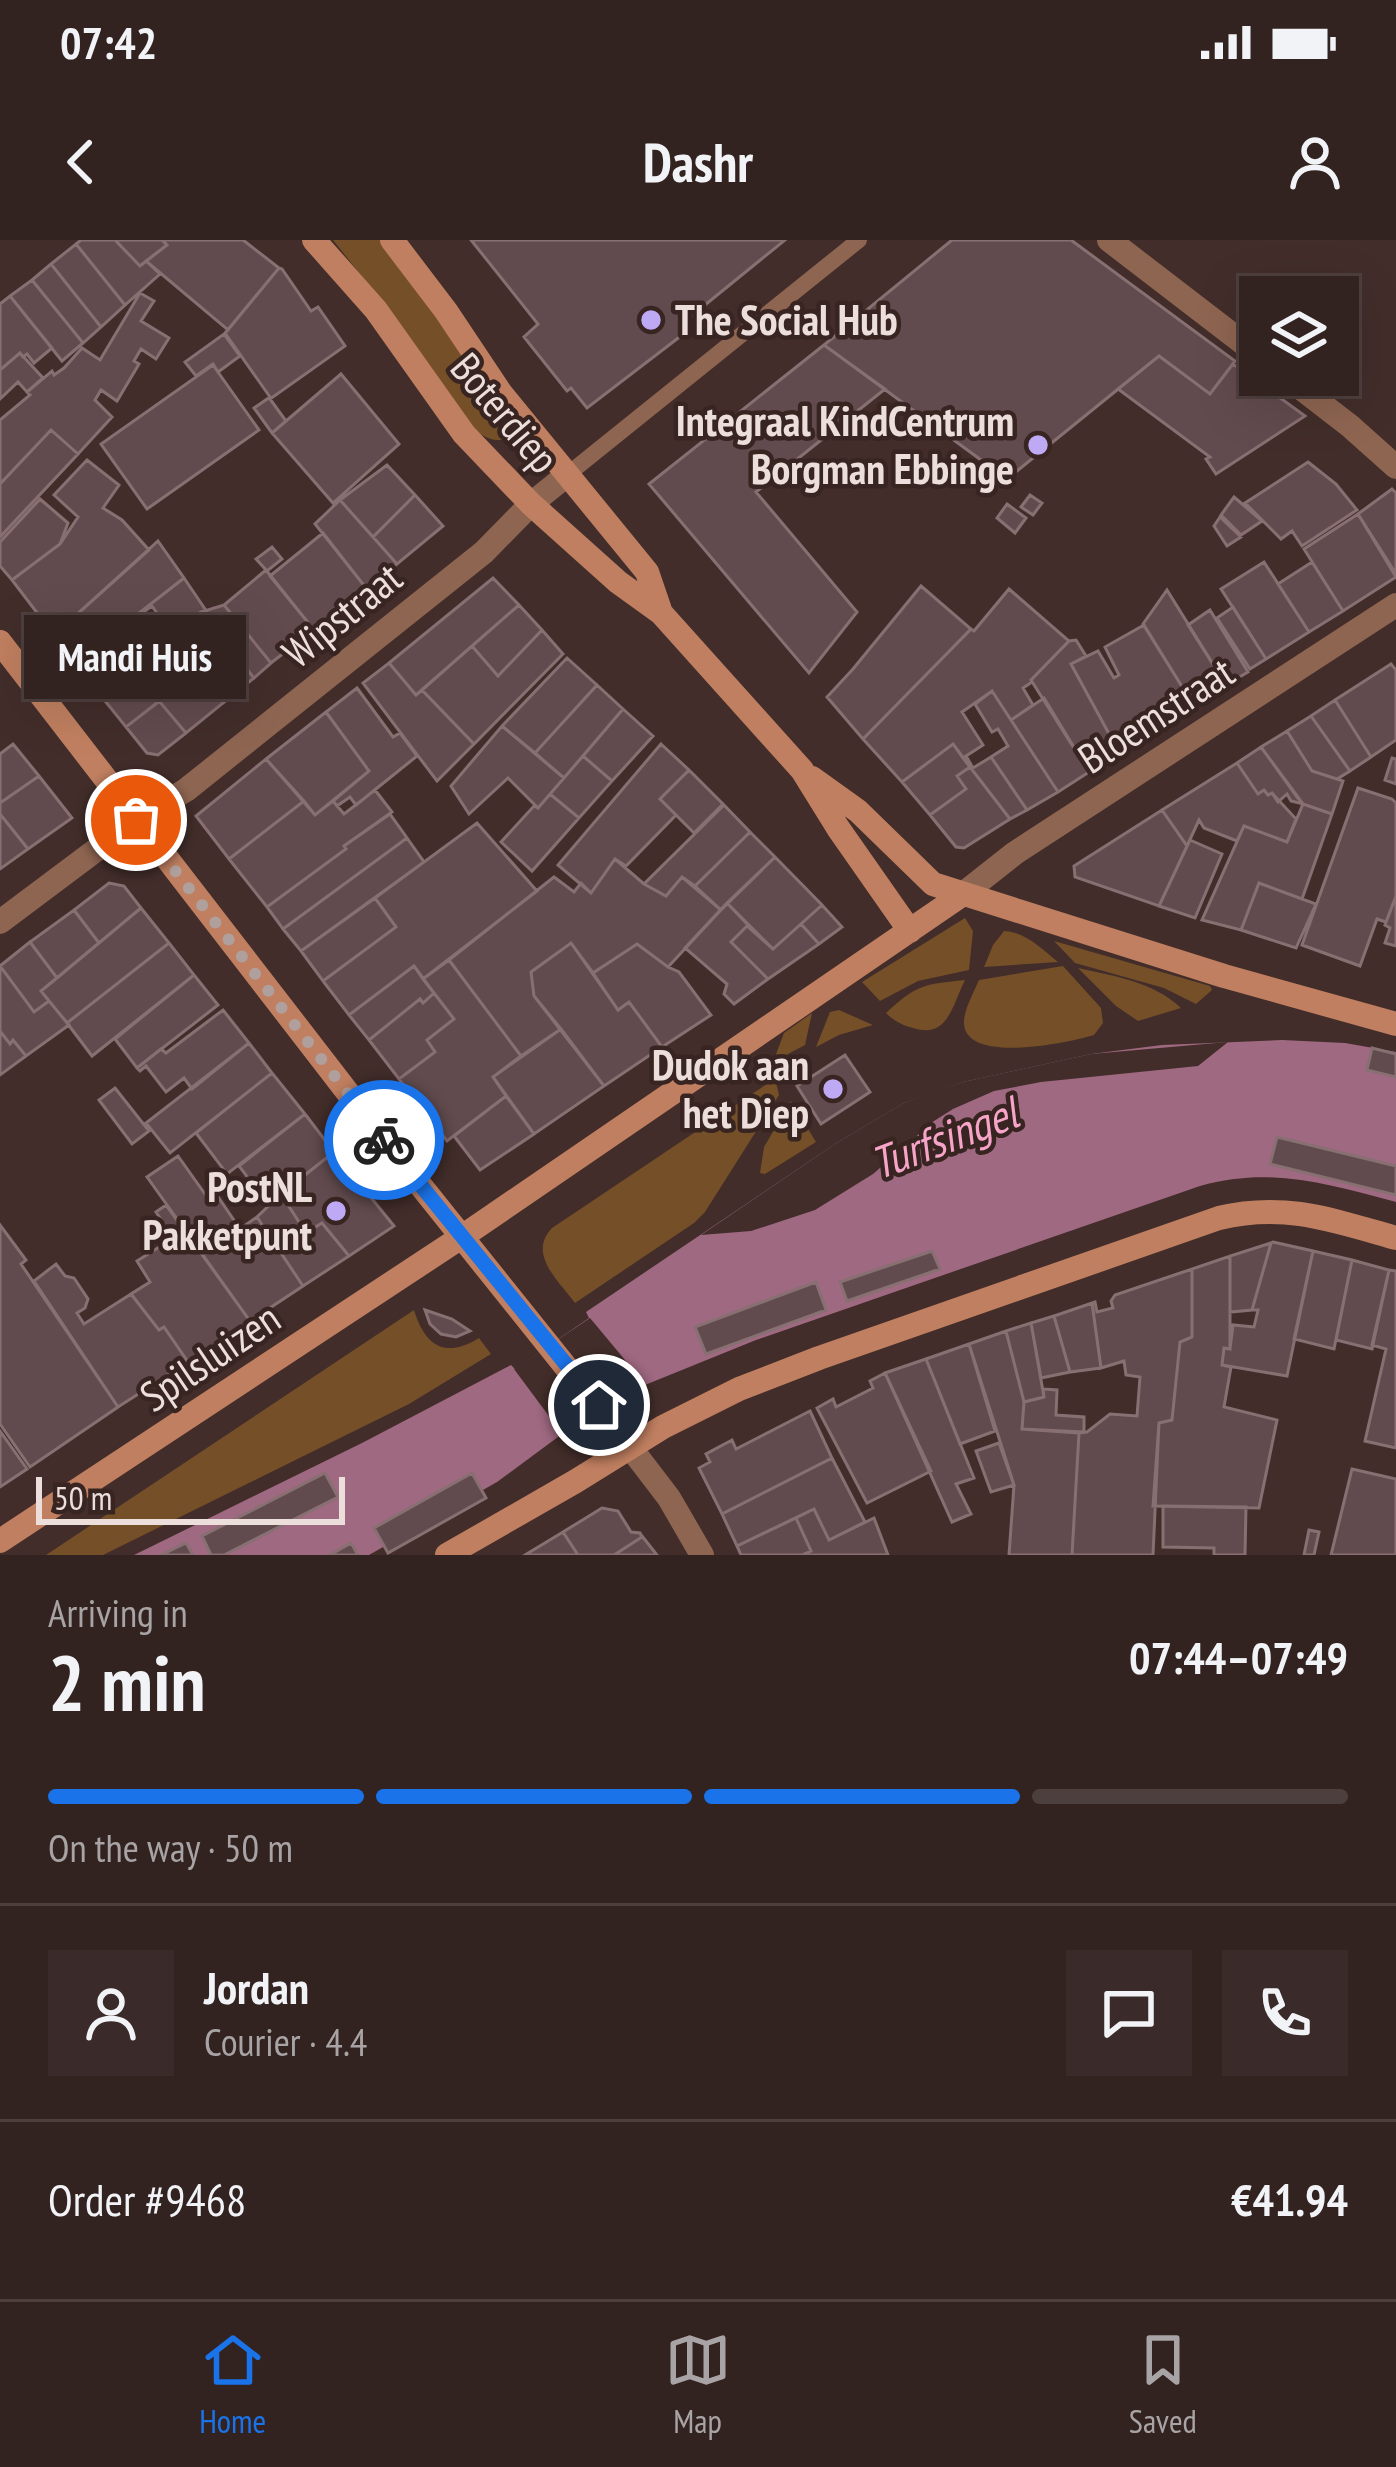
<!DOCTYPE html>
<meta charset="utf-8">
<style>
:root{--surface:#322220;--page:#3a2a29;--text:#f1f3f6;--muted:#a8a4a5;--line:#4d3f3e;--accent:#1a73e8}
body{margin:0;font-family:"PT Sans Narrow",sans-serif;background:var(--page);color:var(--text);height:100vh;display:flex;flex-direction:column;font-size:45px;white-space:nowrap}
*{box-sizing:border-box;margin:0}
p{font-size:39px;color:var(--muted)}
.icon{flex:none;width:66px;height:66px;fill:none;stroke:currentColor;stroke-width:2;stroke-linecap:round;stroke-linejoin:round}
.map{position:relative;height:1315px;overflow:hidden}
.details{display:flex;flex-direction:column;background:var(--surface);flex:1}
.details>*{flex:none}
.tools{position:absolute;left:1239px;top:36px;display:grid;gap:24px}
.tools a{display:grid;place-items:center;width:120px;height:120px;border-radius:0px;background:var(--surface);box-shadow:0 12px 48px #0002,0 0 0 3px var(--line);font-size:60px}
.scale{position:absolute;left:36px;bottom:30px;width:309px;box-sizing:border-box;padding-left:12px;border:6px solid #ecdedb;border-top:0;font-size:33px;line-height:42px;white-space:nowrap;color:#ecdedb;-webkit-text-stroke:9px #382421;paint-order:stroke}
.pin{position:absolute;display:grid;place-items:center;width:102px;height:102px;color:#fff;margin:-51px;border:6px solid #fff;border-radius:50%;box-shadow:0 3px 12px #0007}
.courier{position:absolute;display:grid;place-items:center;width:120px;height:120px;margin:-60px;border:9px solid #1a73e8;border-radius:50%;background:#fff;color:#222;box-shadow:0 3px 15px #0007}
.bubble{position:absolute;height:84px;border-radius:0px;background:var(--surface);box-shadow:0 12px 48px #0002,0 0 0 3px var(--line);font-size:39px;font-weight:700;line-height:84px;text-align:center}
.headline em{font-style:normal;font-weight:700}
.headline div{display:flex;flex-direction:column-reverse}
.headline{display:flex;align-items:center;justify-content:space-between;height:204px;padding:0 48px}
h1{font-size:78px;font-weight:700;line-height:90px}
.bar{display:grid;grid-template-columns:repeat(4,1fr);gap:18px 12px;align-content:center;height:144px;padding:0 48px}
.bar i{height:15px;border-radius:9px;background:var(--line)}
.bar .current{background:var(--accent)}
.bar p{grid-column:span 4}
.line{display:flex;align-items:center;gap:30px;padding:0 48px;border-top:3px solid var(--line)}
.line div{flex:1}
.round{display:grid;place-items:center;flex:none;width:126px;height:126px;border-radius:0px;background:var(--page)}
.status{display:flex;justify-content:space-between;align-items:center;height:84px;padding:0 60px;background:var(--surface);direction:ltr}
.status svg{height:33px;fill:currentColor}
header{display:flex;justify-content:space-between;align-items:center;height:156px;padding:0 48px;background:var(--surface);font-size:54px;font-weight:700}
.tabs{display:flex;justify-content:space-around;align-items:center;height:168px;border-top:3px solid var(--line);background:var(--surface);font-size:33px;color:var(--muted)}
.tabs a{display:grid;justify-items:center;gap:6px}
.tabs .current{color:var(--accent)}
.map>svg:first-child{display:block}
</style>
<div class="status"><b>07:42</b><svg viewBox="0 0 49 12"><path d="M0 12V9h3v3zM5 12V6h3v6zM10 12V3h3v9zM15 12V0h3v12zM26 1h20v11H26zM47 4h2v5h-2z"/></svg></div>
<header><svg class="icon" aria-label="back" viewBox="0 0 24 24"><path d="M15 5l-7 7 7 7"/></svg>Dashr<svg class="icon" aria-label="person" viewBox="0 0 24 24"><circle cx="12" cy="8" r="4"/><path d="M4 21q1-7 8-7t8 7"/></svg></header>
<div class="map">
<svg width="1396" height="1315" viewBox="0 0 1396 1315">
<rect width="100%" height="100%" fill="#422d2a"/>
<path fill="#744f28" d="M333 0H381L428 60 510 182 512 188 508 198C492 205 478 193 466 183L393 76Z
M965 678 973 691 969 730 918 741 880 761 862 742Z
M1004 691C1026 692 1042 709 1058 722L984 727 993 705Z
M1054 701 1210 746 1212 750 1196 764 1164 748 1075 723Z
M1063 726 1101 768 1103 783 1094 795C1071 802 967 825 964 784 963 771 974 752 979 740Z
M1078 728C1114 736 1154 742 1181 768L1138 781 1116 766Z
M965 740C952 766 948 799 913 788 902 785 894 781 886 773 916 745 924 744 965 740Z
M839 770 873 785 839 795 816 807 830 772Z
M812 773 805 805 773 822 784 793Z
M770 842H776L779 855 705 972 694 983 575 1063C559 1041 527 1014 552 988Z
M791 861 816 902 765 934 760 933 764 907Z
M414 1070C425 1106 445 1119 479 1098L491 1114 409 1164 103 1315H46Z"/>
<path fill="#9f6981" d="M1282 800 1345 803 1396 812V962C1327 944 1271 926 1200 946L756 1100 645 1145 639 1138 561 1190 562 1194 497 1242 369 1315H134L362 1203 511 1125 515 1129 589 1078 586 1072 838 902 904 863 963 842 1091 814 1162 805Z"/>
<path fill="#422d2a" d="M1228 802 1198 826 1041 842 994 851 953 869 934 881 873 934 815 970 751 991 701 995 838 902 904 863 933 852 963 842 1091 814Z
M590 1078 640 1138 560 1191 514 1129Z"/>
<path fill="#624b4e" stroke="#886f72" stroke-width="3" fill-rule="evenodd" d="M81 0H115L140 26 146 21 160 34 125 65 76 4Z
M115 0H162L167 5 140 26Z
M162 0H243L279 28 228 90 146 21 167 5Z
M471 0H785L684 82 690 89 587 168 571 148 567 151 524 97 538 84Z
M952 0H1071L1235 121 1210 154 1159 116 1007 239 824 105Z
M76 4 125 65 101 87 51 24Z
M51 24 101 87 83 103 32 40Z
M279 28 282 29 311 71 318 67 345 106 270 159 286 181 272 193 254 168 270 157 225 93Z
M32 40 83 103 62 121 10 56Z
M140 53 154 61 141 81 169 98 156 119 141 109 134 121 139 124 117 161 101 150 95 160 112 177 78 214 51 190 0 244V180L30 155 27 152 52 131 54 135 64 128 82 108 100 120Z
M10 56 52 108 34 123 27 114 23 117 20 113 0 130V64Z
M224 94 240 116 218 132 213 124 196 136 185 122Z
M824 105 885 149 756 252 857 372 809 433 649 244Z
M20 113 43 138 27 152 18 142 0 159V130Z
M1159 116 1210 154 1233 124 1305 176 1216 234 1206 219 1210 217 1118 149Z
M213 125 259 190 147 269 101 204Z
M341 134 399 204 333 263 272 193Z
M51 190 78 214 0 297V244Z
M87 220 119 245 103 268 122 280 149 310 54 395 12 340 60 304 78 277 54 255Z
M1308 222 1336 244 1357 270 1302 306 1292 291 1281 299 1245 263Z
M387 225 415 255 373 297 340 260Z
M1392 249 1396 253V334L1358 274Z
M415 255 443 286 397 324 373 297Z
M1030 255 1042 263 1033 275 1021 267Z
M1234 257 1262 281 1241 295 1221 275Z
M40 259 68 283 60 304 12 340 0 326V302Z
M340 260 397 324 366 348 315 284Z
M1007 264 1026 278 1015 293 997 278Z
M1358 274 1396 337 1343 371 1304 309Z
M1220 277 1241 297 1227 306 1214 286Z
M323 293 366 348 314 390 270 336Z
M158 301 184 338 75 423 54 395Z
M272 307 282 319 267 331 256 319Z
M1264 322 1309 392 1266 419 1221 349Z
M1312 322 1343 371 1309 392 1278 344Z
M266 330 314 390 271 423 224 365Z
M184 338 207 372H201L97 451 75 423ZM152 366 163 382 150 390 139 375Z
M493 338 519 365 416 455 389 423Z
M921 346 971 389 863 499 827 457 853 429Z
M1009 349 1069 401 1031 440 1032 442 1023 448 1033 465 1011 480 992 451 962 472 983 505 963 518 953 504 902 542 863 499 971 389 974 391Z
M1167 350 1226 445 1194 466 1143 384Z
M224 365 271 423 254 438 201 372Z
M519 365 542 390 498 436 472 406Z
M1233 367 1266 419 1250 429 1217 378Z
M1210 370 1248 432 1226 445 1188 385Z
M201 372 229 408 126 487 97 451Z
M1144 385 1194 466 1120 514 1071 424 1098 411 1114 438 1119 435 1105 407Z
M542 390 563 414 474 504 422 450 472 406 498 436Z
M1076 400 1086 416 1071 424 1120 514 1089 532 1031 440 1069 401Z
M229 408 254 438 186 493 159 461Z
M567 418 597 445 535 513 502 486Z
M389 423 416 455 422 450 474 504 437 541 363 443Z
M1391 424 1396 430V500L1371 517 1335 460Z
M597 445 623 469 564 538 535 513Z
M357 448 393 497 400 493 417 516 356 565 350 557 337 566 333 561 369 531 326 472Z
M992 451 1058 552 1027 570 991 517 1008 506 998 489 992 492 975 464Z
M1044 458 1089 532 1058 552 1011 480Z
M1335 460 1371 517 1350 531 1311 476Z
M159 461 186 493 158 515 147 513 126 487Z
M623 469 653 496 612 541 583 516Z
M326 472 369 531 315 575 266 519Z
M1311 476 1350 531 1337 539 1312 531 1287 491Z
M502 486 564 538 538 568 508 538 469 574 451 546Z
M1287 491 1312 531 1343 541 1332 574 1303 564 1261 507Z
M13 504 39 536 0 563V514Z
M661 504 689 530 660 559 676 575 626 626 615 619 591 653 558 625Z
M953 504 970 527 957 536 966 549 930 575 902 542Z
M1261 507 1297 557 1303 564 1291 561 1287 554 1278 562 1272 553 1268 555 1264 550 1258 554 1237 523Z
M583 516 612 541 579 578 550 554Z
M966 516 973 528 991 517 1027 570 1010 579 970 527 963 518Z
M1392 518 1396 519V544L1385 540Z
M266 519 304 561 229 619 196 576Z
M1237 523 1258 554 1264 550 1268 555 1272 553 1296 579 1287 602 1244 586 1237 601 1204 588 1199 580 1187 606 1162 570Z
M970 527 1010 579 964 608 956 607 930 575 966 549 957 536Z
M689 530 723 564 694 593 660 559Z
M39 536 72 578 28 609 0 574V563Z
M1358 548 1392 559 1396 563V656L1386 682 1377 679 1360 726 1302 705Z
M375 550 392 572 344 606 346 609 267 667 229 619 304 561 315 575 333 561 344 574Z
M550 554 579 578 532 631 501 602 534 566 538 568Z
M1303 564 1332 574 1302 659 1259 643 1241 690 1202 680 1244 586 1287 602Z
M724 565 750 592 695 646 682 637 666 656 644 644Z
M1162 570 1187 606 1159 666 1075 637 1074 626Z
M0 574 28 609 0 629Z
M390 574 407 598 283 689 267 667 346 609 344 606Z
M477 583 537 651 423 739 414 726 349 775 323 741 396 687 375 658Z
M750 592 775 617 721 670 695 646Z
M407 598 424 622 301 711 283 689Z
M1190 600 1222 614 1195 678 1159 666Z
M775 617 822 665 773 709 727 663Z
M615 619 644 644 666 656 682 637 721 670 668 727 637 704 593 733 571 703 531 732 534 756 561 789 521 816 449 720 554 637 574 652 581 643 591 653Z
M109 643 124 646 141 668 99 703 74 670Z
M1259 643 1316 664 1296 708 1241 690Z
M1396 656V706L1385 703 1390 688 1385 685Z
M375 658 396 687 323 741 301 711Z
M727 663 748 685 731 702 768 739 734 764 724 754 727 744 685 708Z
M822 665 842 687 819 704 801 684Z
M141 668 169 703 67 783 41 751Z
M74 670 99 703 57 738 30 702Z
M801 684 819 704 768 739 731 702 747 686 773 709Z
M30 702 57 738 41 751 49 761 34 772 0 726Z
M169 703 194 735 92 816 67 783Z
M571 703 618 770 629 762 662 807 604 846 534 756 531 732Z
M637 704 668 727 679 732 711 775 662 807 629 762 618 770 593 733Z
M449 720 521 816 493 837 506 856 447 901 399 839 435 812 427 800 454 779 423 739Z
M0 726 34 772 49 761 69 785 26 816 13 800 10 804 0 791Z
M414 726 434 753 423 763 420 759 369 800 349 775Z
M194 735 218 765 137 828 115 799Z
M434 753 454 779 427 800 435 812 399 839 369 800 420 759 423 763Z
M223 770 249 803 192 849 184 838 166 852 146 826 140 831 137 828 161 809 166 813Z
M561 789 604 846 534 894 493 837Z
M0 791 10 804 13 800 26 816 0 835Z
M249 803 272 833 170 913 146 883Z
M1372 808 1396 814V837L1367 830Z
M845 815 870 852 821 884 797 846Z
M272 833 305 874 227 934 196 893Z
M115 848 149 891 132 904 99 860Z
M506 856 534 894 480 930 454 896Z
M305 874 334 912 268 964 239 926Z
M1277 897 1396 926V955L1270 924Z
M334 912 394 986 349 1016 322 983 306 993 281 954Z
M178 916 205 954 212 948 240 989 257 977 303 1046 250 1081 147 937Z
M281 954 306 993 322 983 349 1016 303 1046 257 977Z
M166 965 185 991 174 999 156 972Z
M0 985 26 1020 21 1024 118 1167 30 1227 0 1184Z
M185 991 250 1081 188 1122 164 1087 159 1090 131 1054 150 1042 137 1021Z
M1273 1002 1313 1011 1287 1136 1222 1125 1224 1108 1230 1109 1233 1085 1254 1087 1258 1070H1252L1271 1003Z
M1271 1003 1252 1070 1230 1072V1016Z
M932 1011 940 1029 847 1061 840 1042Z
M1313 1011 1352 1020 1334 1109 1294 1099Z
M1230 1016V1109L1224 1108 1222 1125 1231 1127 1224 1167 1277 1180 1259 1268 1153 1266 1159 1183 1172 1180 1180 1102 1192 1097V1029Z
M1352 1020 1389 1030 1372 1109 1336 1100Z
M56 1024 65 1036 74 1038 88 1059 85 1068 77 1073 84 1084 131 1054 159 1090 164 1087 188 1122 118 1167 34 1041Z
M1192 1029V1097L1180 1102 1172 1180 1159 1183 1153 1315H1072L1079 1193 1087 1192 1110 1174 1137 1176 1140 1137 1126 1135 1124 1121 1101 1128 1092 1063 1095 1062 1097 1072 1113 1068 1111 1061 1115 1055Z
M1389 1030 1396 1031V1208L1365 1201 1386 1109 1372 1105Z
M816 1042 826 1070 706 1114 695 1087Z
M1092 1063 1101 1128 1070 1132 1054 1076Z
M425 1070 452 1079 470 1091 456 1097 441 1094 430 1084Z
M1054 1076 1070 1132 1041 1138 1031 1083Z
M1031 1083 1044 1157 1024 1162 1006 1091Z
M1006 1091 1024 1162 1022 1189 1079 1193 1072 1315H1009L1014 1245 969 1104Z
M969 1104 995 1191 960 1204 926 1119Z
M926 1119 974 1238 956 1244 971 1274 952 1282 885 1133Z
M885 1133 931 1231 867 1263 817 1168 833 1159 836 1167 873 1148 870 1141Z
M1043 1149 1057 1150 1056 1175 1084 1177V1192L1022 1189 1024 1162 1044 1157Z
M810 1171 832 1218 722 1274 699 1228 710 1222 706 1214 732 1200 736 1209Z
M0 1191 27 1229 0 1247Z
M999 1203 1014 1245 991 1252 976 1211Z
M832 1218 865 1282 829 1300 814 1269 737 1306 722 1274Z
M1352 1229 1396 1239V1315H1331Z
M325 1233 338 1257 224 1315H211L202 1296Z
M472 1233 486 1258 388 1313 374 1288Z
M1163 1266 1246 1267 1245 1315H1214V1308L1163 1307Z
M602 1268 618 1271 631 1292 640 1293 642 1297 614 1315H578L563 1292Z
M814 1269 829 1300 874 1278 888 1315H802L811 1311 796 1278Z
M796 1278 811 1311 802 1315H741L737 1306Z
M1309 1290 1319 1292 1314 1315H1304Z
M563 1292 578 1315H525Z
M642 1296 657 1315H614L642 1297Z
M186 1303 193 1315H161Z
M351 1303 358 1315H330Z"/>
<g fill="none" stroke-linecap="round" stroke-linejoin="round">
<path stroke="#8e6551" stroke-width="16" d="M567 235 859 0"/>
<path stroke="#8e6551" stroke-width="24" d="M1109 0 1260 116
M1284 135 1350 186 1396 227
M963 654 1015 613 1396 365
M0 682 136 580 186 550 484 312 531 264 567 235
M630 1207 669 1258 702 1315"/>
<path stroke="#c07f60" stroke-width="24" d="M314 0 376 70 464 194 531 264 618 342 661 373 802 530 838 588 910 691
M392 0 446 71 500 152 647 332 661 373
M0 402 389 906 630 1207
M812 538 858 571 933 644 1224 736 1396 784
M0 1301 463 996 963 654
M447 1315 576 1241 663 1187 739 1149 819 1118 1219 978C1284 962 1333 980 1396 998"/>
</g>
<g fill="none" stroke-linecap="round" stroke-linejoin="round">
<path stroke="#b0a09d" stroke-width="12" stroke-dasharray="0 21.6" d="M136 580 384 900"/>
<path stroke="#1a73e8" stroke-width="15" d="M384 900 599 1165"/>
</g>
<g fill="#bea9f4" stroke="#382421" stroke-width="4.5">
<circle cx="651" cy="80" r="12"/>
<circle cx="1038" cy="205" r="12"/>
<circle cx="833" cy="849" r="12"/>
<circle cx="336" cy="971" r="12"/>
</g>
<g text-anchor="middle" stroke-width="9" stroke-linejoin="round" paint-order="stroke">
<g font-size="42" font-weight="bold" fill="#ecdedb" stroke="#382421" text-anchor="end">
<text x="675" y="95" text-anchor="start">The Social Hub</text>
<text x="1014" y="196">Integraal KindCentrum<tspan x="1014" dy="48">Borgman Ebbinge</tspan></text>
<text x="809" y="840">Dudok aan<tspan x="809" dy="48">het Diep</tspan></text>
<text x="312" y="962">PostNL<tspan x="312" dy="48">Pakketpunt</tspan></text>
</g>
<g font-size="42" fill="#ecdedb" stroke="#382421">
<text transform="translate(505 173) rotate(50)" y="15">Boterdiep</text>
<text transform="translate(342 375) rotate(-39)" y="15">Wipstraat</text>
<text transform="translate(1156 475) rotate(-33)" y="15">Bloemstraat</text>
<text transform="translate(210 1117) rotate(-34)" y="15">Spilsluizen</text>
</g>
<g font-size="45" font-style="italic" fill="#f6a4c8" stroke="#382421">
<text transform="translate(944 898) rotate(-21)" y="16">Turfsingel</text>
</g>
</g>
</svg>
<div class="tools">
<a><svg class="icon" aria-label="layers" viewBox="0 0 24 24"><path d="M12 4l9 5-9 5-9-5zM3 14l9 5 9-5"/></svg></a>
</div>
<div class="scale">50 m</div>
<div class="pin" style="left:136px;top:580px;background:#ea580c"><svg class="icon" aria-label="bag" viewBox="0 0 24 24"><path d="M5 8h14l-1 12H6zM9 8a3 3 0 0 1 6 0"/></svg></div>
<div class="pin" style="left:599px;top:1165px;background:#1f2937"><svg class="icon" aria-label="home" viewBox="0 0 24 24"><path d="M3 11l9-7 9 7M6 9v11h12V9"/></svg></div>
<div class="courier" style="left:384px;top:900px"><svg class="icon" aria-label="bike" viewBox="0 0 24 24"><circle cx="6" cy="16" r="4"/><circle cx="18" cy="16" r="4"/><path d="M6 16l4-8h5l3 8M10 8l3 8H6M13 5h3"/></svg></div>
<div class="bubble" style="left:24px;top:375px;width:222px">Mandi Huis</div>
</div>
<section class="details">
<div class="headline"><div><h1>2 min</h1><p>Arriving in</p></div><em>07:44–07:49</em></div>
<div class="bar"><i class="current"></i><i class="current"></i><i class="current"></i><i></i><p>On the way · 50 m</p></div>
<div class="line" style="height:216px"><a class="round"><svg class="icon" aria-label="person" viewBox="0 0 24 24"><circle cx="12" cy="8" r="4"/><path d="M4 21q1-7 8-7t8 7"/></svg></a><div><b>Jordan</b><p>Courier · 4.4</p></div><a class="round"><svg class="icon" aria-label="chat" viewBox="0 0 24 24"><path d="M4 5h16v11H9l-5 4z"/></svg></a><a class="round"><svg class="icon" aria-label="phone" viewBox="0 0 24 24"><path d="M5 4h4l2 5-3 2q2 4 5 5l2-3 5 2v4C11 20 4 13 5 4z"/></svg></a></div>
<div class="line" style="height:156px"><div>Order #9468</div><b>€41.94</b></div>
</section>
<nav class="tabs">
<a class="current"><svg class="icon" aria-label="home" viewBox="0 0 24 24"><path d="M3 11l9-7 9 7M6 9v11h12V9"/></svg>Home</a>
<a><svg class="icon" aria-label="map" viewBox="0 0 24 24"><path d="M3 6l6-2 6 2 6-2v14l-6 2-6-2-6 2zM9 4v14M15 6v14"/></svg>Map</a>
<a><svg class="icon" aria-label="saved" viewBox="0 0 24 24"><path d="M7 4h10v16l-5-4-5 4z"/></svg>Saved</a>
</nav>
